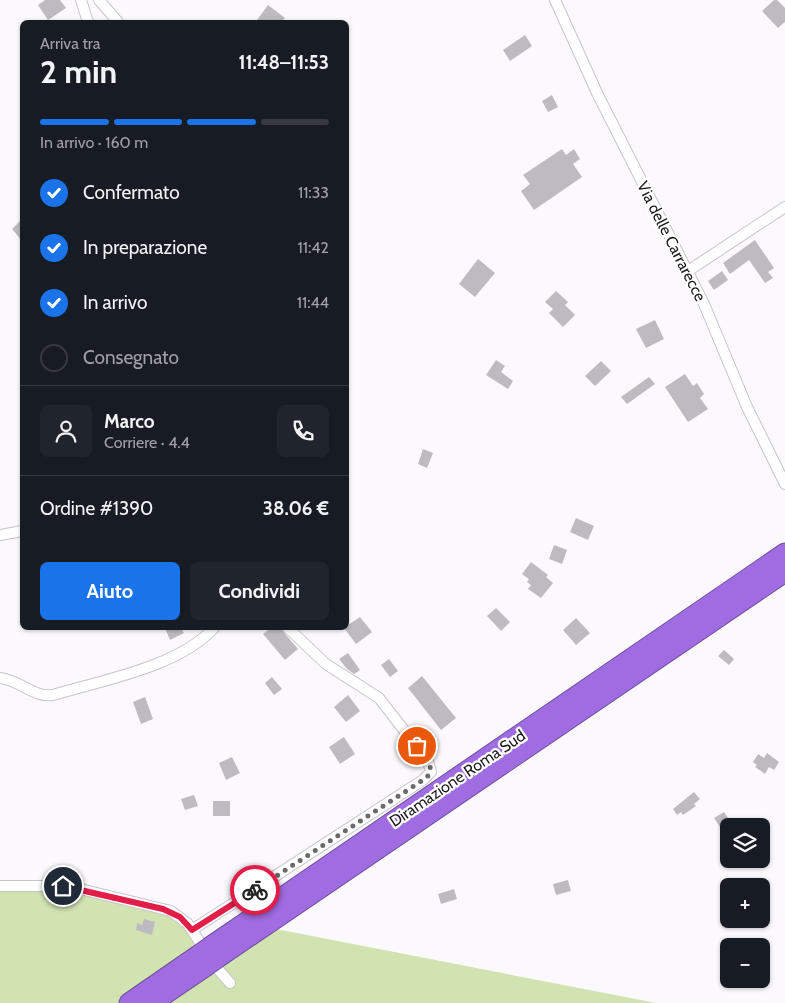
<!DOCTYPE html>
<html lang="it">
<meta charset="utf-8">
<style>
:root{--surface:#171b24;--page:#20242c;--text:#f1f3f6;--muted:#9ea1a6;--line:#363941;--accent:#1a73e8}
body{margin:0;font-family:Cabin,sans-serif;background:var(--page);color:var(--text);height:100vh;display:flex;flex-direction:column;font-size:19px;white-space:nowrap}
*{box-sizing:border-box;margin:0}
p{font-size:16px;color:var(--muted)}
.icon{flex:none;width:28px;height:28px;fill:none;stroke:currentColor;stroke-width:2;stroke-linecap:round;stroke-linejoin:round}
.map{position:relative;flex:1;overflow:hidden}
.side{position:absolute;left:20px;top:20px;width:329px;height:610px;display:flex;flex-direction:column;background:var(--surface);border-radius:8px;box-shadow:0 1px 4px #0004}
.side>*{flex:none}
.tools{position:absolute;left:720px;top:818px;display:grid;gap:10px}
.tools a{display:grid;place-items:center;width:50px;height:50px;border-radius:8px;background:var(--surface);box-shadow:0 1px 4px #0004;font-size:25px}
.pin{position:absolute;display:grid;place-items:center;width:42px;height:42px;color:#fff;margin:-21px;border:2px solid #fff;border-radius:50%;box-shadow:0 1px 5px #0007}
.courier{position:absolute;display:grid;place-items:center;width:50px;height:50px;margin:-25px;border:4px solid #e11d48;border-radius:50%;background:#fff;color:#222;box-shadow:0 1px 6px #0007}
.headline em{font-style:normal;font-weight:700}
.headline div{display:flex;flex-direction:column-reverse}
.headline{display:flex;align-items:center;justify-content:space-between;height:85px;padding:0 20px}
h1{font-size:32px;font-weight:700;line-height:38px}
.bar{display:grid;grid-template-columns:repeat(4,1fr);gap:8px 5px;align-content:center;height:60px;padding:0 20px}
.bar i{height:6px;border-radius:4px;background:var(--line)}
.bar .current{background:var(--accent)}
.bar p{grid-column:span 4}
.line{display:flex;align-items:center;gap:12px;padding:0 20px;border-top:1px solid var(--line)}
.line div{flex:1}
.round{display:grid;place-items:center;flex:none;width:52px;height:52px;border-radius:8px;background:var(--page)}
ol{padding:0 20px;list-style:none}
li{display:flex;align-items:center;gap:15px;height:55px}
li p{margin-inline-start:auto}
li .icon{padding:5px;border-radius:50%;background:var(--accent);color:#fff;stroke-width:4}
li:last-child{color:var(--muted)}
li i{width:28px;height:28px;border:2px solid var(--line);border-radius:50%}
.button{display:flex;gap:10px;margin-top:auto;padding:10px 20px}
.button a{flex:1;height:58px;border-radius:8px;background:var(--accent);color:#fff;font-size:20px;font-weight:700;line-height:58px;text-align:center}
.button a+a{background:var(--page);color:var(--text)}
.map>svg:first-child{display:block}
</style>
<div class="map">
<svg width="785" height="1003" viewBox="0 0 785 1003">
<rect width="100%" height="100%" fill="#fbf9fe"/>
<path fill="#d0e3b1" d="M52 885 163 909 211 946 245 923 656 1003H0V886Z"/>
<path fill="#bdbbc1" d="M45 0H60L66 8 48 20 38 5Z
M774 0H777L785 8V22L778 28 762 11Z
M268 5 285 18 281 22H261L257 20Z
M525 35 532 46 510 61 503 50Z
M552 95 558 107 548 112 542 101Z
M562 149 566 155 574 149 580 159 573 164 582 177 534 210 521 191 530 184 523 175Z
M22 219V241L12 229Z
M755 240 774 268 768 272 773 278 765 283 749 260 730 274 723 263Z
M478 259 495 273 475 297 459 284Z
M722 271 728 280 714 290 708 281Z
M556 291 568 302 565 305 575 315 563 327 549 313 553 309 545 302Z
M655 320 664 339 646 348 636 329Z
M496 360 505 366 501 372 513 381 508 389 486 375Z
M601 361 611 371 595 386 585 376Z
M685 374 693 386 697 383 704 394 700 398 708 409 688 422 665 387Z
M649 377 655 384 627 404 621 397Z
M423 449 433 453 427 468 418 464Z
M576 518 594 526 588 540 570 532Z
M554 545 567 550 562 564 549 559Z
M531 562 548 575 546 577 553 583 541 598 528 589 531 585 527 582 529 579 522 574Z
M496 608 510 622 501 631 487 616Z
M360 617 372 632 356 644 344 628Z
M576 618 590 633 576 645 563 630Z
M165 628H181L184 633 170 640Z
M271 628H280L298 649 285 660 263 634Z
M724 650 734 659 729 665 718 656Z
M348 653 360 670 354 674 347 669 339 659Z
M389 659 398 671 390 677 381 665Z
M422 676 456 718 441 730 408 688Z
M272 677 282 689 274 695 265 683Z
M348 695 360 711 346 722 334 707Z
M145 697 153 719 141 724 133 702Z
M344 737 355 754 340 764 329 747Z
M767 753 779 762 774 770 769 767 765 774 755 767 757 765 753 762 758 754 764 758Z
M232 757 240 773 226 780 219 763Z
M694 792 700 799 694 804 696 806 683 815 681 812 677 815 673 809Z
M194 795 198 806 185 810 181 799Z
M213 801H230V816H213Z
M724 812 730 821 720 827 714 818Z
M568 880 571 891 556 895 553 884Z
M454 889 457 899 441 904 438 894Z
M144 919 155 922 152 935 136 930 137 923 142 925Z"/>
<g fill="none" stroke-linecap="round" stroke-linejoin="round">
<defs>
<path id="minor" d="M81 0 88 22
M99 0 118 22
M555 0 598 95 704 304 747 407 785 484
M688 271 785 207
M0 535 22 531
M0 678C20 680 34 698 53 695 103 680 178 667 214 628
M0 886H68L171 911 188 924 216 967 230 983
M192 930 423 780 431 772 428 761 379 698 326 664 288 628"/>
<path id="motorway" d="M211 946 785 553
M219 957 785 572
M129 1003 197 956
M152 1003 205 967"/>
</defs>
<use href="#minor" stroke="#c7c5ca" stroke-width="12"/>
<use href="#motorway" stroke="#72509d" stroke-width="21"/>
<use href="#minor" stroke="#fff" stroke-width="10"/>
<use href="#motorway" stroke="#a06ce2" stroke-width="19"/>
<defs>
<path id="motorway-bridge" d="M197 956 211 946
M205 967 219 957"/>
</defs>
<use href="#motorway-bridge" stroke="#72509d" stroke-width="21" stroke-linecap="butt"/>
<use href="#motorway-bridge" stroke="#a06ce2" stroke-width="19"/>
</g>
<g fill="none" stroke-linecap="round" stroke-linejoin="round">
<path stroke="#6a696c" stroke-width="5" stroke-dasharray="0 9" d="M255 890 426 778C437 767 424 756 417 746"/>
<path stroke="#e11d48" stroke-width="6" d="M63 886 163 909 180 917 192 930 255 890"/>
</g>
<g text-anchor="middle" stroke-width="4.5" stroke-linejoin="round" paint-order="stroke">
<g font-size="16" fill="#1c1c1d" stroke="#fff">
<text transform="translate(672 241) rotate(63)" y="6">Via delle Carrarecce</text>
<text transform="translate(457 778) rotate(-34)" y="6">Diramazione Roma Sud</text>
</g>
</g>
</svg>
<div class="tools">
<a><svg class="icon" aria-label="layers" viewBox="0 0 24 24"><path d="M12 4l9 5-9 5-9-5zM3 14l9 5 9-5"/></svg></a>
<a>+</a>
<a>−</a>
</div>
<div class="pin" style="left:417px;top:746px;background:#ea580c"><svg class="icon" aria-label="bag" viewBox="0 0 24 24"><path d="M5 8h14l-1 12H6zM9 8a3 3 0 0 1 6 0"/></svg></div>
<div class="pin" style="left:63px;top:886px;background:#1f2937"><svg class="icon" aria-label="home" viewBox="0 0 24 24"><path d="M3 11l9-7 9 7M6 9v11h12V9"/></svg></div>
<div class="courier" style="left:255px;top:890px"><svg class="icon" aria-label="bike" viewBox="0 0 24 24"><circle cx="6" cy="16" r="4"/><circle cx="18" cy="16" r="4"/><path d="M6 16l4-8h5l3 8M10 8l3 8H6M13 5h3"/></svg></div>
<section class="side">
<div class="headline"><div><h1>2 min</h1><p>Arriva tra</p></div><em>11:48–11:53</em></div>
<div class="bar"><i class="current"></i><i class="current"></i><i class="current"></i><i></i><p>In arrivo · 160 m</p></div>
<ol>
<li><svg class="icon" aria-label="check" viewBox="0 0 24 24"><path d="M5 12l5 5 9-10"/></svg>Confermato<p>11:33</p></li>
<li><svg class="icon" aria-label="check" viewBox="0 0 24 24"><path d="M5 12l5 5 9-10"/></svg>In preparazione<p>11:42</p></li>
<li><svg class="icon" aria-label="check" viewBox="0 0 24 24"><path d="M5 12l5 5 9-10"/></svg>In arrivo<p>11:44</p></li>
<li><i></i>Consegnato</li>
</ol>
<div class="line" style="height:90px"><a class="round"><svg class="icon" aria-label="person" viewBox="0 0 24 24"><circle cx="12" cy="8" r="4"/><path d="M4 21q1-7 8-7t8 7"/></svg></a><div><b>Marco</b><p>Corriere · 4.4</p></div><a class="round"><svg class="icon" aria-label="phone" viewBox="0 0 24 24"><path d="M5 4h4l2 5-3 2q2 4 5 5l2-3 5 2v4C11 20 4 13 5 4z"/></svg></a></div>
<div class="line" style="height:65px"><div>Ordine #1390</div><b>38.06 €</b></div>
<div class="button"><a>Aiuto</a><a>Condividi</a></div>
</section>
</div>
